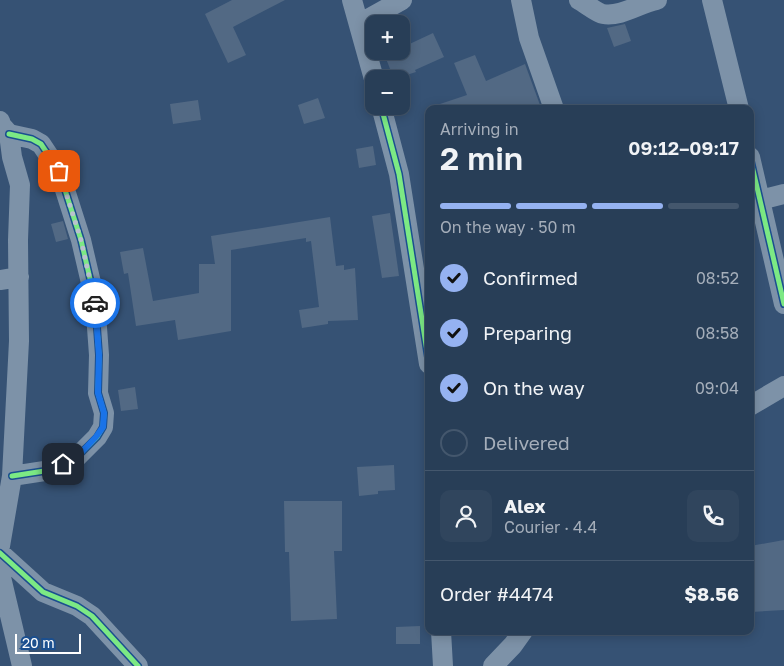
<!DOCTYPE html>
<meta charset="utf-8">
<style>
:root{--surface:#283e57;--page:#30455d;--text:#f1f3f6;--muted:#a5aeba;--line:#44576d;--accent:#95b2f1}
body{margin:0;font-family:"Golos Text",sans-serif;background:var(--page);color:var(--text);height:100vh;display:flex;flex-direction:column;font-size:19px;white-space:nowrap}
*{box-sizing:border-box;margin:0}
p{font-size:16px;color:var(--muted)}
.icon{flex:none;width:28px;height:28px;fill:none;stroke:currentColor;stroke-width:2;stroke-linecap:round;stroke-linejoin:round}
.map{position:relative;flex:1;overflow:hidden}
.side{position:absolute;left:425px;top:105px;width:329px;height:530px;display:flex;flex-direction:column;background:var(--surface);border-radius:10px;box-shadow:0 2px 12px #0003,0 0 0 1px var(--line)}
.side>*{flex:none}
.buttons{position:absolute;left:365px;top:15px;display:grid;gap:10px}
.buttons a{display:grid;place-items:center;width:45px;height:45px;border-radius:10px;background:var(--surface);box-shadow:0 2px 12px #0003,0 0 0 1px var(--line);font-size:25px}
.scale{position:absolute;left:15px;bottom:12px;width:66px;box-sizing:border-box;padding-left:5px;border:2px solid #fff;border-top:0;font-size:14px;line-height:18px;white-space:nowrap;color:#fff;-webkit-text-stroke:4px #1b4f8f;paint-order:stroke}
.pin{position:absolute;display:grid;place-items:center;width:42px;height:42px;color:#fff;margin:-21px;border-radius:10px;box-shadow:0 2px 8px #0006}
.courier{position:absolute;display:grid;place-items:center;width:50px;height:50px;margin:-25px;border:4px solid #1a73e8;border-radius:50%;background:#fff;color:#222;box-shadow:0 1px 6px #0007}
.overview em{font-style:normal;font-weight:600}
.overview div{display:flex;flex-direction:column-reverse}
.overview{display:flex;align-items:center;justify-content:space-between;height:85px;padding:0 15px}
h1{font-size:32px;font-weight:600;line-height:38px}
.bar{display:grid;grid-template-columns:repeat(4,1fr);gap:8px 5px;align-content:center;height:60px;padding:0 15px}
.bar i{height:6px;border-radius:4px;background:var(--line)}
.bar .active{background:var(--accent)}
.bar p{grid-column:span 4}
.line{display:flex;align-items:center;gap:12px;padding:0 15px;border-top:1px solid var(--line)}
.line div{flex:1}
.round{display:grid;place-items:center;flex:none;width:52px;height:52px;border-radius:10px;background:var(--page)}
ol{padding:0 15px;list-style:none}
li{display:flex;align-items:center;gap:15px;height:55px}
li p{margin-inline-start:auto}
li .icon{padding:5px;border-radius:50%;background:var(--accent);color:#111;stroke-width:4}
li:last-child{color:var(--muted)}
li i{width:28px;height:28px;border:2px solid var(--line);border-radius:50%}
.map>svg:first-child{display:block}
</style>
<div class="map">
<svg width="784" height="666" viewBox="0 0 784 666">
<rect width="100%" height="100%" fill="#365274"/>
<path fill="#526984" d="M232 0H285L233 27 246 55 228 63 205 14Z
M625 24 631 41 614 47 607 28Z
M433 33 444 57 415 70 416 72 394 79 383 51H401V48Z
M475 55 486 81 525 64 540 105 530 109H437V105L467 95 454 63Z
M318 98 325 118 304 124 298 105Z
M198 100 201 120 173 124 170 104Z
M373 146 376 165 359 168 356 149Z
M390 213 399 276 382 278 372 216Z
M330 217 336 266 344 265V270L355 268 358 320 328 321V324L302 328 299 310 319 307 311 241 306 242V238L231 250V331L178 340 175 320 136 326 128 273 124 274 120 252 143 248 153 301 199 293V264H215L211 236Z
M63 221 68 239 56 242 51 224Z
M135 387 138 409 121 411 118 390Z
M394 465 395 490 378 491V494L359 496 357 467Z
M284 501H342V551H334L337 619 291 621 289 552H285Z
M784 540V610L751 612 750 546Z
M420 626V644H396V627Z"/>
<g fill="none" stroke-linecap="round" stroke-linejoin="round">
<path stroke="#7d92a8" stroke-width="20" d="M352 0 374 79
M521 0 529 38 554 109
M579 0C585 3 597 13 603 14 622 17 640 3 657 0
M712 0 739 109
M359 24 402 0
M381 106 399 174 429 364
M0 121 1 125 9 134 12 157 20 185 18 240 19 341 12 476 0 546
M9 134 32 139 41 144 59 171 81 240 95 300 99 355 98 393 104 413 103 427 97 437 76 458 51 470 12 476
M750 157 784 304
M760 200 784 194
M0 280 19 277
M750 406 784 386
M0 553 43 592 77 606 92 616 138 666
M0 573 22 666
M441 631 443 666
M493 666 513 645 523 631"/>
<defs>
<path id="cycleway" d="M381 106 399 174 429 364
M9 134 32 139 41 144 59 171 81 240 95 300 99 355 98 393 104 413 103 427 97 437 76 458 51 470 12 476
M750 157 784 304
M0 553 43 592 77 606 92 616 138 666"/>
</defs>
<use href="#cycleway" stroke="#1b4f8f" stroke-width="8"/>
<use href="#cycleway" stroke="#7ce984" stroke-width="5"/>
</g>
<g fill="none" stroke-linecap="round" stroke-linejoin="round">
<path stroke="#b9c2ce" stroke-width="5" stroke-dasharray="0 9" d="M59 171 81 240 95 303"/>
<path stroke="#1a73e8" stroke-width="6" d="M63 464 76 458 96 437 103 427 104 413 98 393 99 355 95 303"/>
</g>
</svg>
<div class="buttons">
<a>+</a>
<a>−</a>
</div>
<div class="scale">20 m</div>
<div class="pin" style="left:59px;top:171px;background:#ea580c"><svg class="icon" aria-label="bag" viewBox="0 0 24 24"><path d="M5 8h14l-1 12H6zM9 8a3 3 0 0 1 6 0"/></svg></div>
<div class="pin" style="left:63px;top:464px;background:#1f2937"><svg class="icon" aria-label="home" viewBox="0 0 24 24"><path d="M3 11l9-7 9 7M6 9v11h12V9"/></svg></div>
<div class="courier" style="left:95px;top:303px"><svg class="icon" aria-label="car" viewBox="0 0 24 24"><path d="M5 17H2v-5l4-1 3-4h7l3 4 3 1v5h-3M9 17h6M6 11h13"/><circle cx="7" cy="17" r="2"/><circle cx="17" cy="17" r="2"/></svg></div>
<section class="side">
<div class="overview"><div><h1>2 min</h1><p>Arriving in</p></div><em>09:12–09:17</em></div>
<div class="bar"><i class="active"></i><i class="active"></i><i class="active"></i><i></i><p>On the way · 50 m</p></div>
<ol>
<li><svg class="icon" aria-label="check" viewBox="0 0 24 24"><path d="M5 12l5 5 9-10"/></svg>Confirmed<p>08:52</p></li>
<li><svg class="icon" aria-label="check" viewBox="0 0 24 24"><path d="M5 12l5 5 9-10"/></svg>Preparing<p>08:58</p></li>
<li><svg class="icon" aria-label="check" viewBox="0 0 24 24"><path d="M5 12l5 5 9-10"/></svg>On the way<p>09:04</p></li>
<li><i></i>Delivered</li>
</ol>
<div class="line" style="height:90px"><a class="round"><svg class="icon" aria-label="person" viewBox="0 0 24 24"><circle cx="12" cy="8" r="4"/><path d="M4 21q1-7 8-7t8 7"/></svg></a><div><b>Alex</b><p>Courier · 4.4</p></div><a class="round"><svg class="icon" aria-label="phone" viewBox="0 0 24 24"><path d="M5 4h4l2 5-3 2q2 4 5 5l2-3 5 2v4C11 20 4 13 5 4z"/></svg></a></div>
<div class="line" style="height:65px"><div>Order #4474</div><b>$8.56</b></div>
</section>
</div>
